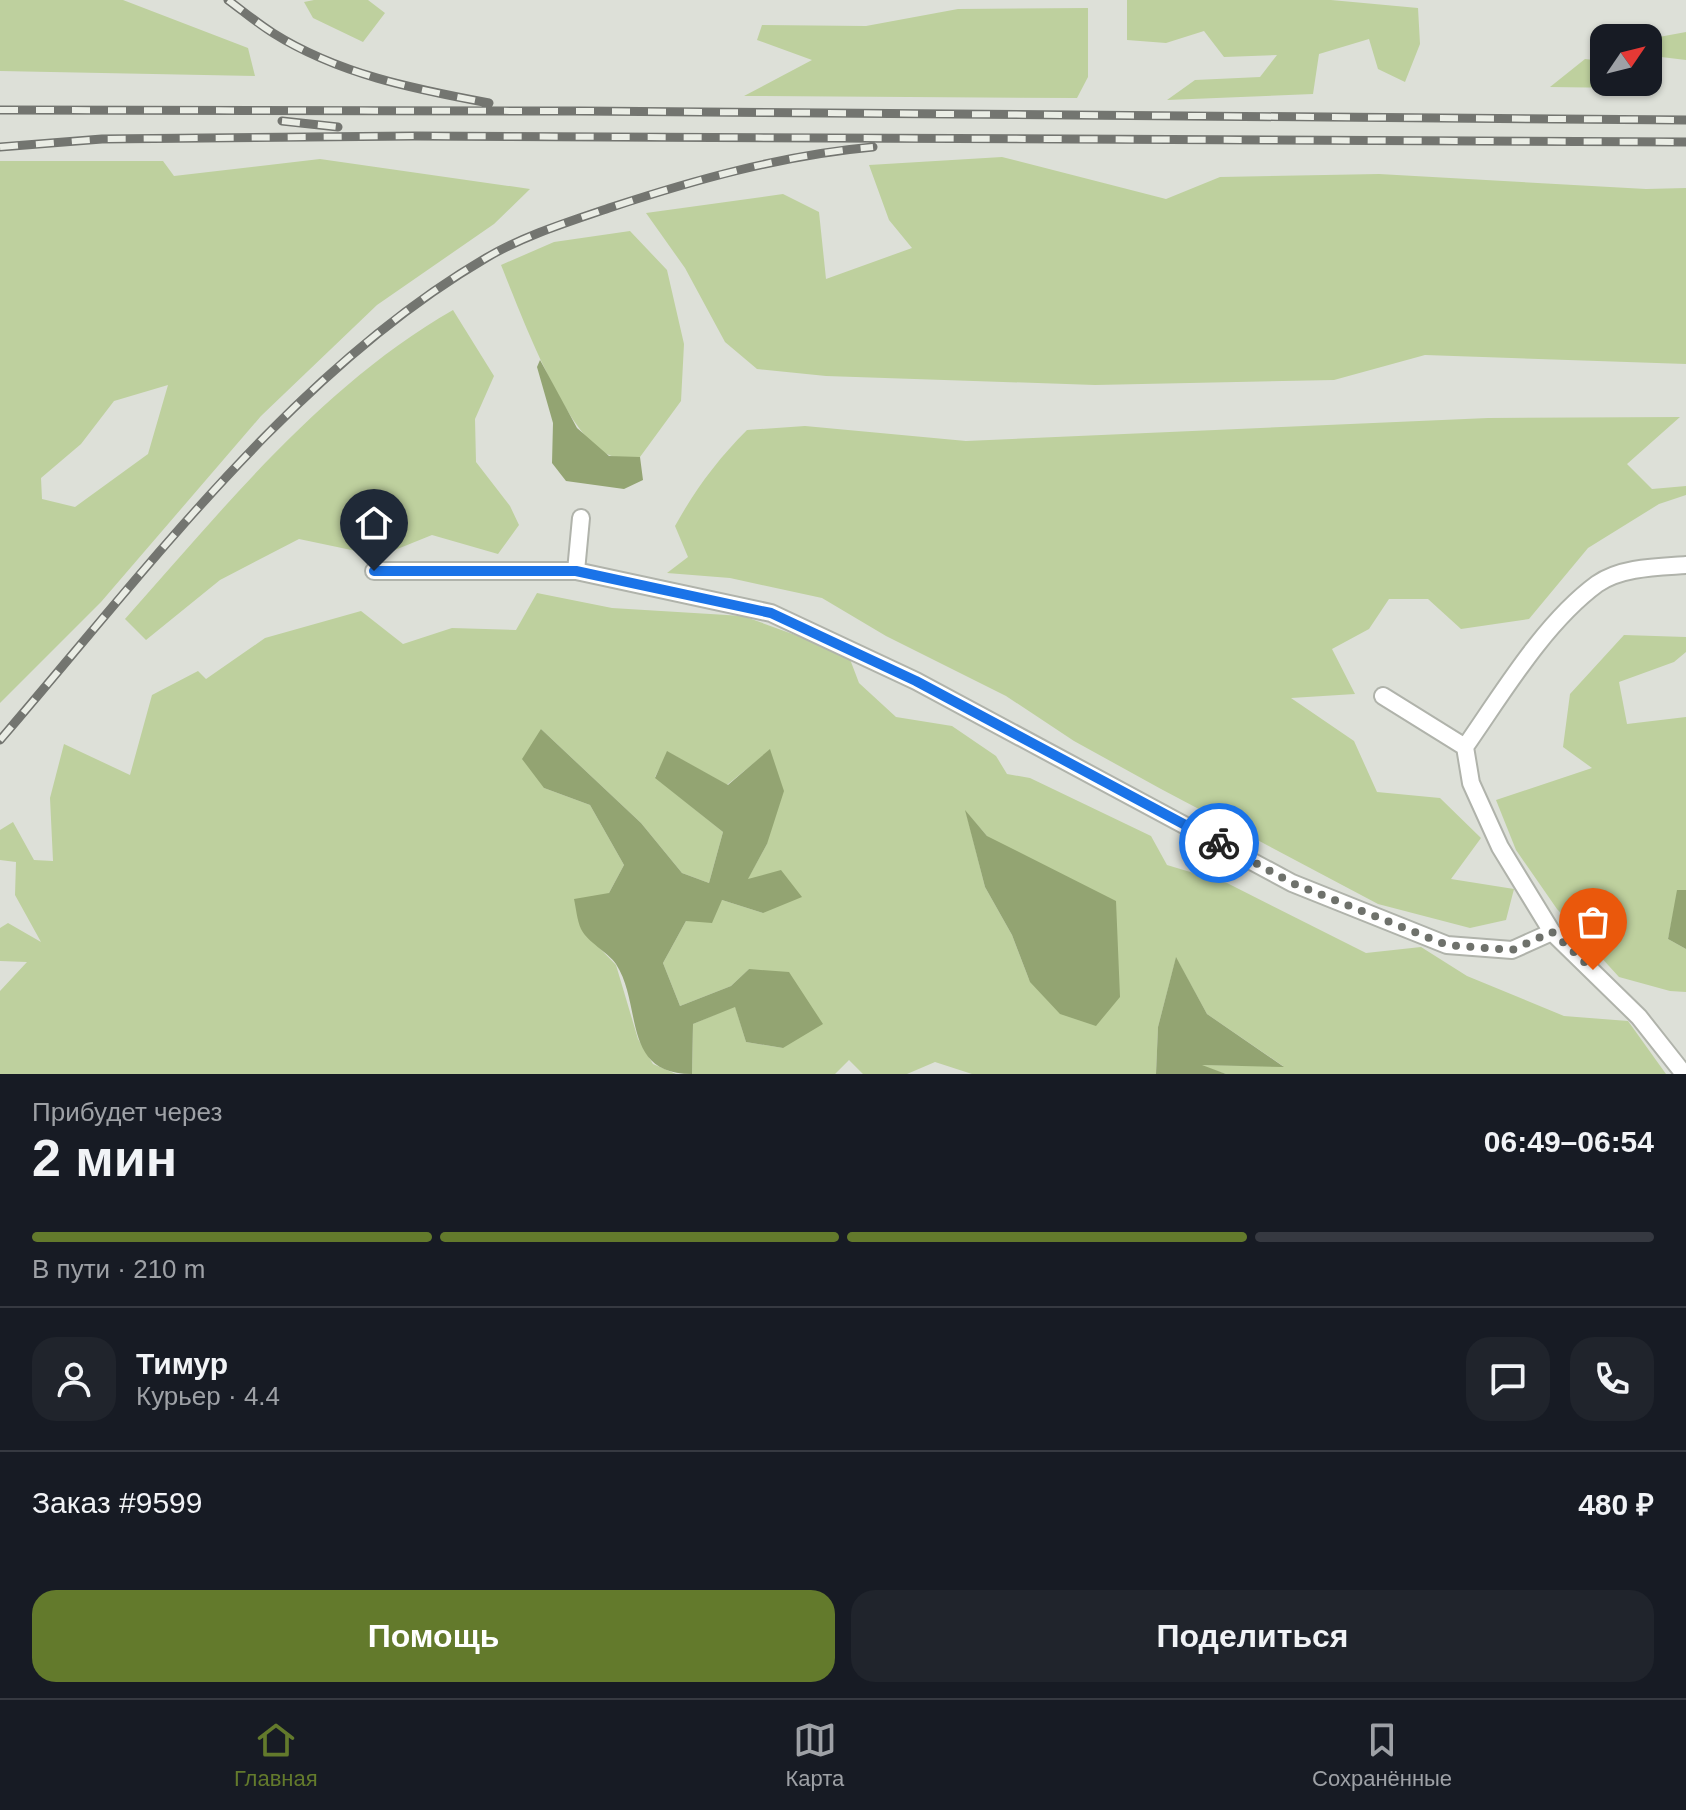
<!DOCTYPE html>
<html lang="ru">
<meta charset="utf-8">
<style>
:root{--surface:#171b24;--page:#20242c;--text:#f1f3f6;--muted:#9ea1a6;--line:#363941;--accent:#637a2c}
body{margin:0;font-family:Arial,sans-serif;background:var(--page);color:var(--text);height:100vh;display:flex;flex-direction:column;font-size:30px;white-space:nowrap}
*{box-sizing:border-box;margin:0}
p{font-size:26px;color:var(--muted)}
.icon{flex:none;width:44px;height:44px;fill:none;stroke:currentColor;stroke-width:2;stroke-linecap:round;stroke-linejoin:round}
.map{position:relative;height:1074px;overflow:hidden}
.side{display:flex;flex-direction:column;background:var(--surface);flex:1}
.side>*{flex:none}
.needle{width:52px;rotate:55deg}
.fabs{position:absolute;left:1590px;top:24px;display:grid;gap:16px}
.fabs a{display:grid;place-items:center;width:72px;height:72px;border-radius:16px;background:var(--surface);box-shadow:0 2px 6px #0004;font-size:40px}
.pin{position:absolute;display:grid;place-items:center;width:68px;height:68px;color:#fff;margin:-82px -34px;border-radius:50% 50% 50% 0;rotate:-45deg;box-shadow:0 0 8px #0007}
.pin .icon{rotate:45deg}
.courier{position:absolute;display:grid;place-items:center;width:80px;height:80px;margin:-40px;border:6px solid #1a73e8;border-radius:50%;background:#fff;color:#222;box-shadow:0 2px 10px #0007}
.head em{font-style:normal;font-weight:800}
.head div{display:flex;flex-direction:column-reverse}
.head{display:flex;align-items:center;justify-content:space-between;height:136px;padding:0 32px}
h1{font-size:52px;font-weight:800;line-height:60px}
.bar{display:grid;grid-template-columns:repeat(4,1fr);gap:12px 8px;align-content:center;height:96px;padding:0 32px}
.bar i{height:10px;border-radius:6px;background:var(--line)}
.bar .selected{background:var(--accent)}
.bar p{grid-column:span 4}
.line{display:flex;align-items:center;gap:20px;padding:0 32px;border-top:2px solid var(--line)}
.line div{flex:1}
.round{display:grid;place-items:center;flex:none;width:84px;height:84px;border-radius:24px;background:var(--page)}
.cta{display:flex;gap:16px;margin-top:auto;padding:16px 32px}
.cta a{flex:1;height:92px;border-radius:24px;background:var(--accent);color:#fff;font-size:32px;font-weight:800;line-height:92px;text-align:center}
.cta a+a{background:var(--page);color:var(--text)}
.dock{display:flex;justify-content:space-around;align-items:center;height:112px;border-top:2px solid var(--line);background:var(--surface);font-size:22px;color:var(--muted)}
.dock a{display:grid;justify-items:center;gap:4px}
.dock .selected{color:var(--accent)}
.map>svg:first-child{display:block}
</style>
<div class="map">
<svg width="1686" height="1074" viewBox="0 0 1686 1074">
<rect width="100%" height="100%" fill="#dde0d8"/>
<path fill="#bed09e" fill-rule="evenodd" d="M0 0H123L248 48 255 76 0 71Z
M314 0H368L385 13 363 42 313 18 304 2Z
M1127 0H1331L1418 8 1420 44 1405 82 1378 69 1369 39 1319 54 1313 94 1167 100 1195 80 1260 77 1277 55 1224 57 1204 31 1166 43 1127 40Z
M1088 8V77L1077 98 744 96 812 60 757 40 762 25 866 26 958 9Z
M1686 32V60L1653 56 1648 61V39Z
M1585 59 1604 61V82H1630L1625 88 1550 87Z
M1002 157 1166 199 1220 177 1379 174 1646 189 1686 188V364L1425 355 1334 380 1095 385 826 376 757 369 725 342 685 268 646 213 783 194 819 212 826 279 912 248 889 220 869 165Z
M320 159 530 189 494 224 377 305 261 416 101 602 0 703V161H163L174 176ZM168 385 148 454 75 507 42 499 41 478 81 444 114 401Z
M630 231 667 270 684 344 681 401 640 457C631 457 617 459 609 455 566 438 519 309 501 265L554 242Z
M453 310 494 376 475 419 476 462 510 506 519 525 498 554 432 535 380 556 299 539 220 580 146 640 125 619C225 507 321 386 453 310Z
M1680 417 1627 464 1652 489 1686 486V495L1659 504 1588 548 1529 619 1461 629 1428 599H1389L1369 629 1332 649 1355 694 1291 698 1354 741 1377 792 1440 798 1481 838 1451 879 1514 889 1506 920 1470 928 1378 904 1161 789 1074 741 1006 696 886 636 822 598 730 578 667 573 688 557 675 526C695 490 717 460 747 430L805 426 966 441 1488 418Z
M537 593 612 608 743 616 848 654 859 683 896 717 952 726 996 756 1007 774 1030 778 1151 836 1167 865 1227 883 1366 953 1421 947 1467 976 1564 1016 1628 1021 1666 1074H1226L1198 1065 1283 1066 1207 1014 1176 958 1158 1027 1156 1074H972L935 1062 907 1074H863L849 1060 835 1074H692L693 1024 735 1006 746 1042 783 1048 749 969 731 986 680 1006 663 963 686 921 722 900 763 913 747 880 767 844 770 750 727 785 668 752 655 777 723 832 709 883 682 873 641 823 541 729 544 788 590 805 624 865 609 893 582 930 616 965 638 1039 653 1064 676 1074H0V991L27 962 0 961V928L8 923 41 942 15 895 16 862 0 860V830L13 822 34 860 53 861 50 798 64 744 130 775 152 695 198 671 206 679 265 638 361 611 403 644 452 628 516 630ZM966 812 987 836 1030 982 1012 935 985 887Z
M1624 635 1686 637V652L1674 662 1619 682 1627 724 1686 717V890H1678L1668 939 1686 949V992L1670 991 1619 977 1557 909 1516 850 1496 800 1592 768 1563 747 1570 694Z"/>
<path fill="#93a472" d="M540 360 577 428 609 456 640 457 643 480 624 489 566 481 552 463 553 423 537 367Z
M541 729 641 823 682 873 709 883 723 832 655 778 667 751 728 785 770 749 784 791 767 844 748 879 781 870 802 897 763 913 722 900 712 923 686 921 663 963 680 1006 731 986 749 969 789 972 823 1024 783 1048 746 1042 735 1007 693 1024 692 1074C621 1074 643 1006 616 964 607 951 588 943 581 929 577 920 576 908 574 899L609 893 624 865 590 805 544 788 522 759Z
M965 810 987 836 1116 901 1120 997 1096 1026 1060 1014 1030 982 1012 935 985 887Z
M1677 890H1686V949L1668 939Z
M1176 957 1207 1014 1284 1067 1202 1065 1226 1074H1156L1158 1027Z"/>
<g fill="none" stroke-linecap="round" stroke-linejoin="round">
<defs>
<path id="lane" d="M374 571H576L771 613 916 681 1292 883 1447 945 1512 950 1552 932
M576 571 581 518
M1383 696 1465 747C1502 694 1544 623 1597 584 1621 567 1658 567 1686 565
M1465 747 1471 783 1500 847 1552 932 1639 1017 1684 1074"/>
</defs>
<use href="#lane" stroke="#b0b3ab" stroke-width="20"/>
<use href="#lane" stroke="#fff" stroke-width="16"/>
<defs>
<path id="rail" d="M228 0C243 11 257 23 273 33 338 74 414 89 489 103
M0 110 580 111 1686 120
M282 121 338 127
M0 147 102 139 414 136 1686 142
M0 740C144 573 294 370 486 258 523 236 568 222 609 208 694 180 783 155 873 147"/>
</defs>
<use href="#rail" stroke="#737570" stroke-width="9"/>
<use href="#rail" stroke="#eaede5" stroke-width="6" stroke-dasharray="18" stroke-linecap="butt"/>
</g>
<g fill="none" stroke-linecap="round" stroke-linejoin="round">
<path stroke="#6e716b" stroke-width="8" stroke-dasharray="0 14.4" d="M1219 843 1292 883 1447 945 1512 950 1552 932 1593 970"/>
<path stroke="#1a73e8" stroke-width="10" d="M374 571H576L771 613 916 681 1219 843"/>
</g>
</svg>
<div class="fabs">
<a><svg class="needle" viewBox="-14 -14 28 28"><path d="M0-13l5 13h-10z" fill="#e53935"/><path d="M0 13l5-13h-10z" fill="#9ea1a6"/></svg></a>
</div>
<div class="pin" style="left:1593px;top:970px;background:#ea580c"><svg class="icon" aria-label="bag" viewBox="0 0 24 24"><path d="M5 8h14l-1 12H6zM9 8a3 3 0 0 1 6 0"/></svg></div>
<div class="pin" style="left:374px;top:571px;background:#1f2937"><svg class="icon" aria-label="home" viewBox="0 0 24 24"><path d="M3 11l9-7 9 7M6 9v11h12V9"/></svg></div>
<div class="courier" style="left:1219px;top:843px"><svg class="icon" aria-label="bike" viewBox="0 0 24 24"><circle cx="6" cy="16" r="4"/><circle cx="18" cy="16" r="4"/><path d="M6 16l4-8h5l3 8M10 8l3 8H6M13 5h3"/></svg></div>
</div>
<section class="side">
<div class="head"><div><h1>2 мин</h1><p>Прибудет через</p></div><em>06:49–06:54</em></div>
<div class="bar"><i class="selected"></i><i class="selected"></i><i class="selected"></i><i></i><p>В пути · 210 m</p></div>
<div class="line" style="height:144px"><a class="round"><svg class="icon" aria-label="person" viewBox="0 0 24 24"><circle cx="12" cy="8" r="4"/><path d="M4 21q1-7 8-7t8 7"/></svg></a><div><b>Тимур</b><p>Курьер · 4.4</p></div><a class="round"><svg class="icon" aria-label="chat" viewBox="0 0 24 24"><path d="M4 5h16v11H9l-5 4z"/></svg></a><a class="round"><svg class="icon" aria-label="phone" viewBox="0 0 24 24"><path d="M5 4h4l2 5-3 2q2 4 5 5l2-3 5 2v4C11 20 4 13 5 4z"/></svg></a></div>
<div class="line" style="height:104px"><div>Заказ #9599</div><b>480 ₽</b></div>
<div class="cta"><a>Помощь</a><a>Поделиться</a></div>
</section>
<nav class="dock">
<a class="selected"><svg class="icon" aria-label="home" viewBox="0 0 24 24"><path d="M3 11l9-7 9 7M6 9v11h12V9"/></svg>Главная</a>
<a><svg class="icon" aria-label="map" viewBox="0 0 24 24"><path d="M3 6l6-2 6 2 6-2v14l-6 2-6-2-6 2zM9 4v14M15 6v14"/></svg>Карта</a>
<a><svg class="icon" aria-label="saved" viewBox="0 0 24 24"><path d="M7 4h10v16l-5-4-5 4z"/></svg>Сохранённые</a>
</nav>
